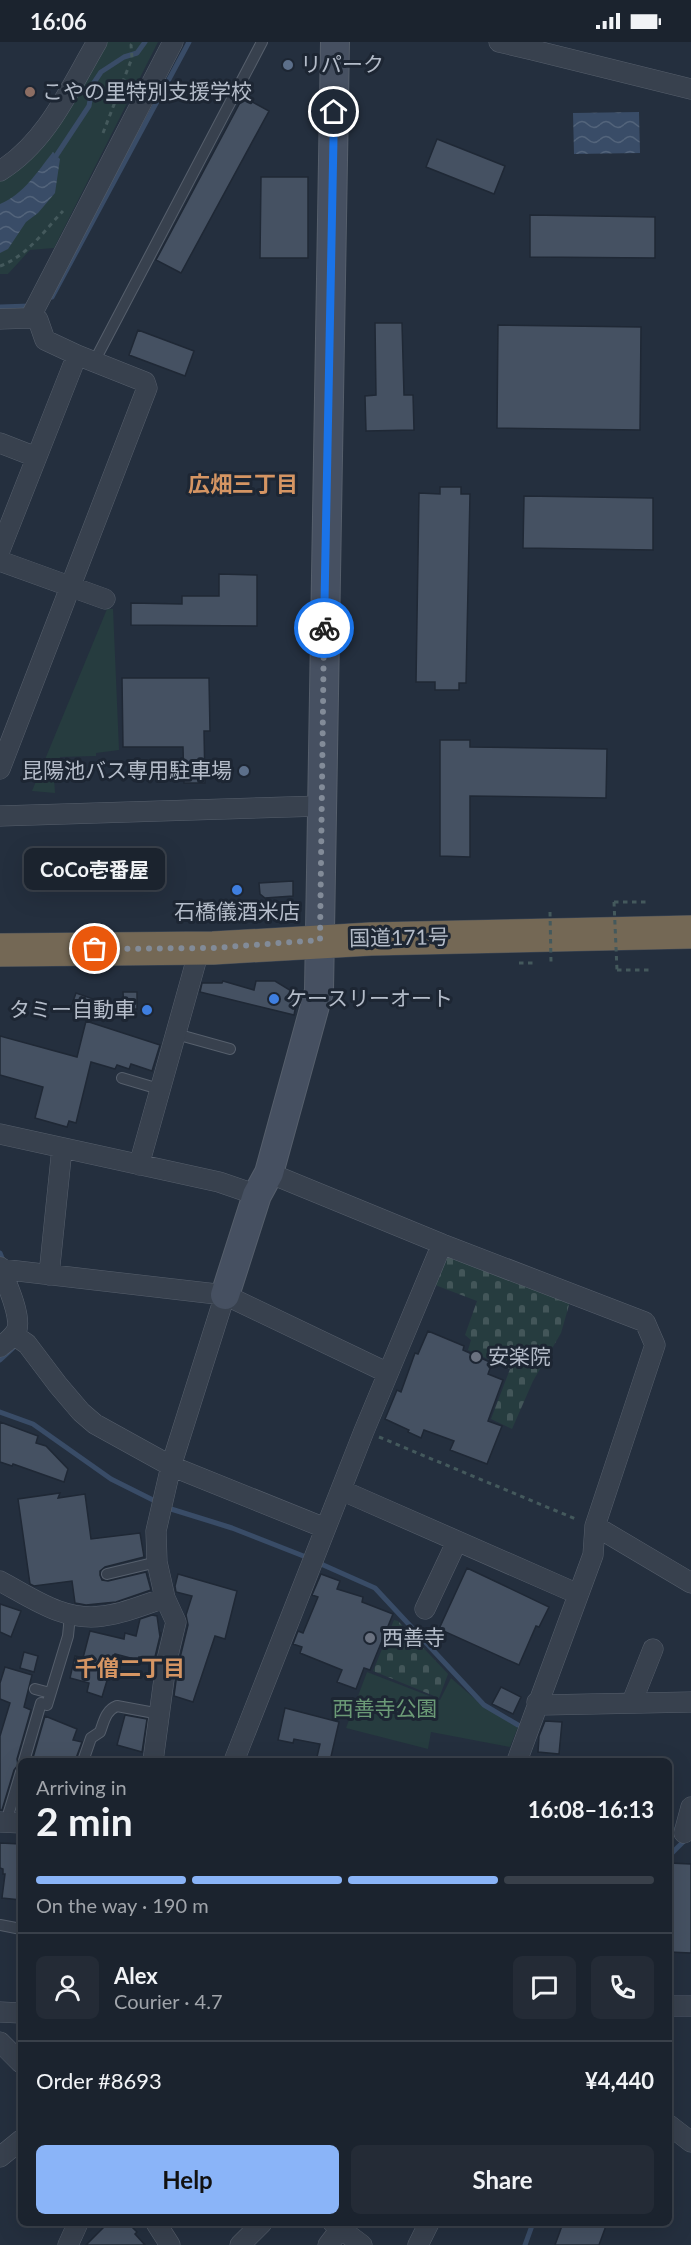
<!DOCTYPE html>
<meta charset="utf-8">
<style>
:root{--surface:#1b232e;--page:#242b36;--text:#f1f3f6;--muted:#a0a4aa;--line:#39404a;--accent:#8ab4f8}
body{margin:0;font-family:Lato,"Noto Sans JP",sans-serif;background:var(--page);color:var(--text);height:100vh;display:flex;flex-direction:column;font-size:22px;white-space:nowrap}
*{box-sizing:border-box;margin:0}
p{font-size:20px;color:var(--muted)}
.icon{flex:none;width:33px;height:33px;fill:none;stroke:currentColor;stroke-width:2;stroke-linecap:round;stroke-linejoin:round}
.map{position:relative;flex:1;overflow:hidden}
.drawer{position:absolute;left:18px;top:1716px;width:654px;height:468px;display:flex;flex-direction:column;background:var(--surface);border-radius:9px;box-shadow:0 6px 24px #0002,0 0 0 2px var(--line)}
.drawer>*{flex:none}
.pin{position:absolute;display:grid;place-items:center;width:51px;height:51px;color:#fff;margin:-26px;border:3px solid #fff;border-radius:50%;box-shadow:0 2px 6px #0007}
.courier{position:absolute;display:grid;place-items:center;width:60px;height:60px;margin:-30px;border:4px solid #1a73e8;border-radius:50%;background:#fff;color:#222;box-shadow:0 2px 8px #0007}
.bubble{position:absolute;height:42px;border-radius:9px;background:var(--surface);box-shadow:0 6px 24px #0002,0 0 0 2px var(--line);font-size:20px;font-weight:700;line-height:42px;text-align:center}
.overview em{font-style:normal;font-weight:700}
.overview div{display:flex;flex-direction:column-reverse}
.overview{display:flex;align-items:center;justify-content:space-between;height:102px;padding:0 18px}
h1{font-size:39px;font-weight:700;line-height:45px}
.bar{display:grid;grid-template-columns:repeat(4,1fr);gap:9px 6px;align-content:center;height:72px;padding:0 18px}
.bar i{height:8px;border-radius:4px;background:var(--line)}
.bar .active{background:var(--accent)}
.bar p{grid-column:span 4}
.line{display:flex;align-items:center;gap:15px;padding:0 18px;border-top:2px solid var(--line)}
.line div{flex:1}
.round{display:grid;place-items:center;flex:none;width:63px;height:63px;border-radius:9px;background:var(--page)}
.action{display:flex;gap:12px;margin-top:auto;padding:12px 18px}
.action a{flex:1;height:69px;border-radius:9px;background:var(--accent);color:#111;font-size:24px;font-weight:700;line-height:69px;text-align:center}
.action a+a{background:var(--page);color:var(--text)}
.status{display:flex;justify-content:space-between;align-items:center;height:42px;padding:0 30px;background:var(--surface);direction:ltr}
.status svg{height:16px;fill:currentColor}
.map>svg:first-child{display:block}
</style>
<div class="status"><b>16:06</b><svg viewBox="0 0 49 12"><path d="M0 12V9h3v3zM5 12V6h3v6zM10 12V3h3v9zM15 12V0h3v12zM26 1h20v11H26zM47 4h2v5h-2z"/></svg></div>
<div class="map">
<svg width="691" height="2203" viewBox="0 0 691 2203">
<defs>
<pattern id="cemetery-stones" width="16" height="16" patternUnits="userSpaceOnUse" patternTransform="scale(1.5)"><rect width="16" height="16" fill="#263c3f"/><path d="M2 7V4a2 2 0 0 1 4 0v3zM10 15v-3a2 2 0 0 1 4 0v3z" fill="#435659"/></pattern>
<pattern id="water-waves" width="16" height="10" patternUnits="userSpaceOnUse" patternTransform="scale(1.5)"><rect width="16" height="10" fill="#394c67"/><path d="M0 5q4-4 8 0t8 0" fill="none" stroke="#53647b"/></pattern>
</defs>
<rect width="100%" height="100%" fill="#242f3e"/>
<path fill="url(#cemetery-stones)" d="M455 1212 571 1256 561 1291 533 1339 512 1387 491 1377 510 1327 468 1308 471 1298 465 1293 477 1259 435 1243 447 1216Z
M394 1578 398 1579 448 1632 439 1656 373 1629Z"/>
<path fill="#263c3f" d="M100 0H158L54 206 30 208 8 232H0V134Z
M107 567H113L119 708 96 711V714L60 715 59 735 54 736 55 751 32 749Z
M367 1630 440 1658 451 1636 483 1664 518 1685 510 1705 431 1690 428 1707 346 1686Z"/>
<path fill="url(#water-waves)" d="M639 70 640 111 574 112 573 71Z
M53 110 60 117 55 151 38 171 26 180 8 207 0 211V162C24 152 37 130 53 110Z"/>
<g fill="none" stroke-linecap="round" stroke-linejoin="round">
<path stroke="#394c67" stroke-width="5" d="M54 117 89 64 93 42 101 30 124 15 137 11 145 0
M52 255 189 0
M0 265 30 264
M0 1211 4 1221
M0 1318 14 1305
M0 1370 33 1382 111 1437 157 1460
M171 1467 232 1486 306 1515
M321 1522 375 1546 484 1663 518 1683
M669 1786H672
M669 1814 684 1799
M525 2203 533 2181"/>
</g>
<path fill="#455162" stroke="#1f2835" stroke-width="1.5" d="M243 55 269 69 181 231 156 218Z
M437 97 505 124 494 152 426 125Z
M261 135H308V216H260Z
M530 173 655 175V216L530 215Z
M375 281H402L404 353H413L414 388 366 389 365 354 376 353Z
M498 283 641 285 640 388 497 386Z
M138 288 194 309 185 334 129 313Z
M440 445H461V452H470L466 641H459V648H435V640H416L419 451 440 452Z
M524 454 653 456V508L523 506Z
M219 532 257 533V584L131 583V561L182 562V554H219Z
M122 636H209L210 689H204L205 741H184L183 705H123Z
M440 698H470V705L607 707 606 756 470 754V815L440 814Z
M293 839V854L265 856 260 852 259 841Z
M223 939 254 948 256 939H275L298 953 294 973 200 950 202 941H222Z
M123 950H137V967H124Z
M76 951 116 965V967L70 968Z
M86 979 160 1003 152 1029 131 1022 129 1027 117 1023 115 1027 91 1020 76 1081 69 1079 67 1085 35 1076 43 1045 0 1033V994L77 1015Z
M428 1289 464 1304 463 1308 492 1321 488 1332 503 1338 488 1379 502 1384 487 1422 450 1408 454 1399 424 1388 421 1396 408 1390 409 1388 385 1377 397 1348 401 1350 415 1311 418 1312Z
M0 1380 38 1394 36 1401 46 1404 68 1427 64 1440 13 1422 12 1424 0 1420Z
M60 1451 58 1456 85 1452 91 1497 140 1491 144 1515 105 1525 100 1529V1533L102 1538 108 1539 146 1530 151 1548 116 1560 86 1563 75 1561 72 1539 34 1544 30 1542 18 1457Z
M467 1526 549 1565 539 1585 536 1584 519 1623 439 1587Z
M178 1532 237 1549 225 1597 215 1594 193 1660 174 1654 178 1624 188 1583 186 1573 192 1554 176 1550 175 1544Z
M321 1532 340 1539 337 1547 363 1555 362 1560 393 1572 370 1628 364 1626 356 1647 337 1640 342 1628 300 1611 302 1605 293 1602 298 1589 303 1591 318 1555 312 1553Z
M0 1562 21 1569 11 1595 0 1590Z
M152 1573 157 1574 160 1595 161 1590 154 1619 139 1615 138 1618 115 1612 102 1655 87 1650 89 1641 70 1636 75 1614 83 1616 90 1589 124 1597 125 1591 136 1594 140 1577Z
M24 1610 38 1614 34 1630 20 1626Z
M5 1625 32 1633 24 1665 31 1668 17 1717 18 1723 14 1728 2 1768H0V1694L10 1661 0 1657V1641Z
M501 1645 521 1655 513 1672 492 1662Z
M285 1666 339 1680 330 1719H316L320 1702 294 1697 293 1701 278 1698Z
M125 1673 147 1677 142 1710 117 1703Z
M45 1674 77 1687 73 1698 82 1700 75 1719H32Z
M545 1679 562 1680 559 1712 538 1710 539 1694Z
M0 1801 21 1802V1858L2 1856 5 1832H3V1827L0 1826Z
M669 1821 691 1822V1911L669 1910Z
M108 2181H128L137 2190 135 2192 145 2203H86Z
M563 2181H607L599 2203H555Z"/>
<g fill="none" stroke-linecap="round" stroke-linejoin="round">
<defs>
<path id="lane" d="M94 320 262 0
M176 992 230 1007
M122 1036 159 1047
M107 1532 157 1520
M35 1647 50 1651
M24 1719 41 1661 47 1663 68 1594 70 1573
M83 1719 91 1696 100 1690C104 1679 106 1668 117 1664L160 1672
M6 1780 21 1730
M0 1883 21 1887"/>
<path id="street" d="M499 0 533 8
M530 0 533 8 691 47
M0 129C47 100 70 46 97 0
M0 277 30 276 173 0
M0 401 36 415
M0 508 77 313 45 298 38 278 30 276
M0 519 105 557
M0 727 147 346 145 340 77 313
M0 774 321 764
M0 1092 219 1140 257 1153
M139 1123 200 905
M269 1131 442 1202 645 1280 655 1303 595 1484 593 1513 517 1719
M0 1225C6 1240 21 1272 17 1287 14 1295 6 1300 0 1305
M0 1227 225 1253 388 1331
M49 1233 62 1106
M14 1293 27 1302 58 1343 81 1370 95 1382 171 1424 325 1486
M341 1448 578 1552
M595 1484 691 1541
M0 1539C32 1556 64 1580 103 1574 124 1572 145 1562 165 1556
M425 1567 457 1499
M537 1660 542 1663 691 1660
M632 1660 653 1607
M153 1719 166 1622 176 1580 165 1556 157 1520 156 1489 171 1424 225 1253
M234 1719 364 1389 442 1202
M0 1780 21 1781
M684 1791 691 1765
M669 1964H691
M0 1970 21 1971
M0 2000 21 2021
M669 2083 691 2100
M0 2115 21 2098
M156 2181 170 2203
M333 2181 362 2203
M68 2203 78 2181
M240 2203 262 2181
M328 2203 345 2181
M418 2203 429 2181"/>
<path id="secondary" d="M225 1253 257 1153 269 1131 319 949 335 0"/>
<path id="highway" d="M0 908 213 906 371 897 691 890"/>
</defs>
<use href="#lane" stroke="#565f6c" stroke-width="12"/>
<use href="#street" stroke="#565f6c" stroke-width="21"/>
<use href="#secondary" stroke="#565f6c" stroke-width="30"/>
<use href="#highway" stroke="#434c59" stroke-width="34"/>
<path stroke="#44595c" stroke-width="3" stroke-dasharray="4.5 4.5" stroke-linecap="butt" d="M103 91 132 16 131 3 133 0
M0 224C27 214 44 189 63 169
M614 860H647
M519 921H533
M617 928H650
M379 1395 578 1478"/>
<use href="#lane" stroke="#38414e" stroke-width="10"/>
<use href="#street" stroke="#38414e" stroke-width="20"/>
<use href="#secondary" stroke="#465061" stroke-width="28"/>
<use href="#highway" stroke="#746855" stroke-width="33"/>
<path stroke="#44595c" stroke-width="3" stroke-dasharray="4.5 4.5" stroke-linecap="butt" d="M614 860 617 928
M550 870 551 920"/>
</g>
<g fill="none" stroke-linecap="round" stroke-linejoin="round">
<path stroke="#828b98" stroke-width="6" stroke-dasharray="0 10.8" d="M95 907 213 906 320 898 324 586"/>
<path stroke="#1a73e8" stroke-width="8" d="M324 586 334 70"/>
</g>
<g fill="#5c6f8a" stroke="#1d2633" stroke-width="2">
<circle cx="288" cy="23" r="6"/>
<circle cx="244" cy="729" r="6"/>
</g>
<circle fill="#8d6e63" stroke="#1d2633" stroke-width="2" cx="30" cy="50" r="6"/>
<g fill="#3f7fe0" stroke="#1d2633" stroke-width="2">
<circle cx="237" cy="848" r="6"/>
<circle cx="274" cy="957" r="6"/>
<circle cx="147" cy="968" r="6"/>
</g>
<g fill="#6b7280" stroke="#1d2633" stroke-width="2">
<circle cx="476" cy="1315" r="6"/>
<circle cx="370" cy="1596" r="6"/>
</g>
<g text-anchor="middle" stroke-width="6" stroke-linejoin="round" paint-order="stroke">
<g font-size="21" fill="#b4bcc9" stroke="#1d2633" text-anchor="start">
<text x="300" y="30">リパーク</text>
<text x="42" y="57">こやの里特別支援学校</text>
<text x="232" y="736" text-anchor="end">昆陽池バス専用駐車場</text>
<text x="237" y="877" text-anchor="middle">石橋儀酒米店</text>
<text x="286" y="964">ケースリーオート</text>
<text x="135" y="975" text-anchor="end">タミー自動車</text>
<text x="488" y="1322">安楽院</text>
<text x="382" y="1603">西善寺</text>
</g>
<g font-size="21" fill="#b4bcc9" stroke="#1d2633">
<text transform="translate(399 896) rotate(-1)" y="7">国道171号</text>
</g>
<g font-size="21" fill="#6b9a76" stroke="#1d2633">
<text x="385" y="1674">西善寺公園</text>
</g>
<g font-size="22" font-weight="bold" fill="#d59563" stroke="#1d2633">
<text x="243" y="450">広畑三丁目</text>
<text x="130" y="1634">千僧二丁目</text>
</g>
</g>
</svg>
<div class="pin" style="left:95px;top:907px;background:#ea580c"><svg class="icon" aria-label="bag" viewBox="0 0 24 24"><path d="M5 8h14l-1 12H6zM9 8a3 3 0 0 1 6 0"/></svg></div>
<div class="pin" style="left:334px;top:70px;background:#1f2937"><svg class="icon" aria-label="home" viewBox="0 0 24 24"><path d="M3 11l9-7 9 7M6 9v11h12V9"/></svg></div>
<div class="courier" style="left:324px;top:586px"><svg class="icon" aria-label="bike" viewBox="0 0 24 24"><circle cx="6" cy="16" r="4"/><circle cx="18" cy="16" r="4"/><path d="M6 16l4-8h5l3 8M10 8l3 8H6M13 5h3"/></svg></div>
<div class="bubble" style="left:24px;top:806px;width:141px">CoCo壱番屋</div>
<section class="drawer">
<div class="overview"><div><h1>2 min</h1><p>Arriving in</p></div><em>16:08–16:13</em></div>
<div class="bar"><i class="active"></i><i class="active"></i><i class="active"></i><i></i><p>On the way · 190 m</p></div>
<div class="line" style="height:108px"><a class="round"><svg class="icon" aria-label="person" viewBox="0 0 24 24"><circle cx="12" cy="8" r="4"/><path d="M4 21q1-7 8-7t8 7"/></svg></a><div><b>Alex</b><p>Courier · 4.7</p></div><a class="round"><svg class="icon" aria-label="chat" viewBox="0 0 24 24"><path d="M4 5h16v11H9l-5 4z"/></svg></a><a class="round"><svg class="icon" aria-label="phone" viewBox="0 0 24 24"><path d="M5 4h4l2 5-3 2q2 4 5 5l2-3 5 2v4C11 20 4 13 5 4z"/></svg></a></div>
<div class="line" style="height:78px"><div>Order #8693</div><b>¥4,440</b></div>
<div class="action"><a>Help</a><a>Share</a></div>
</section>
</div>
